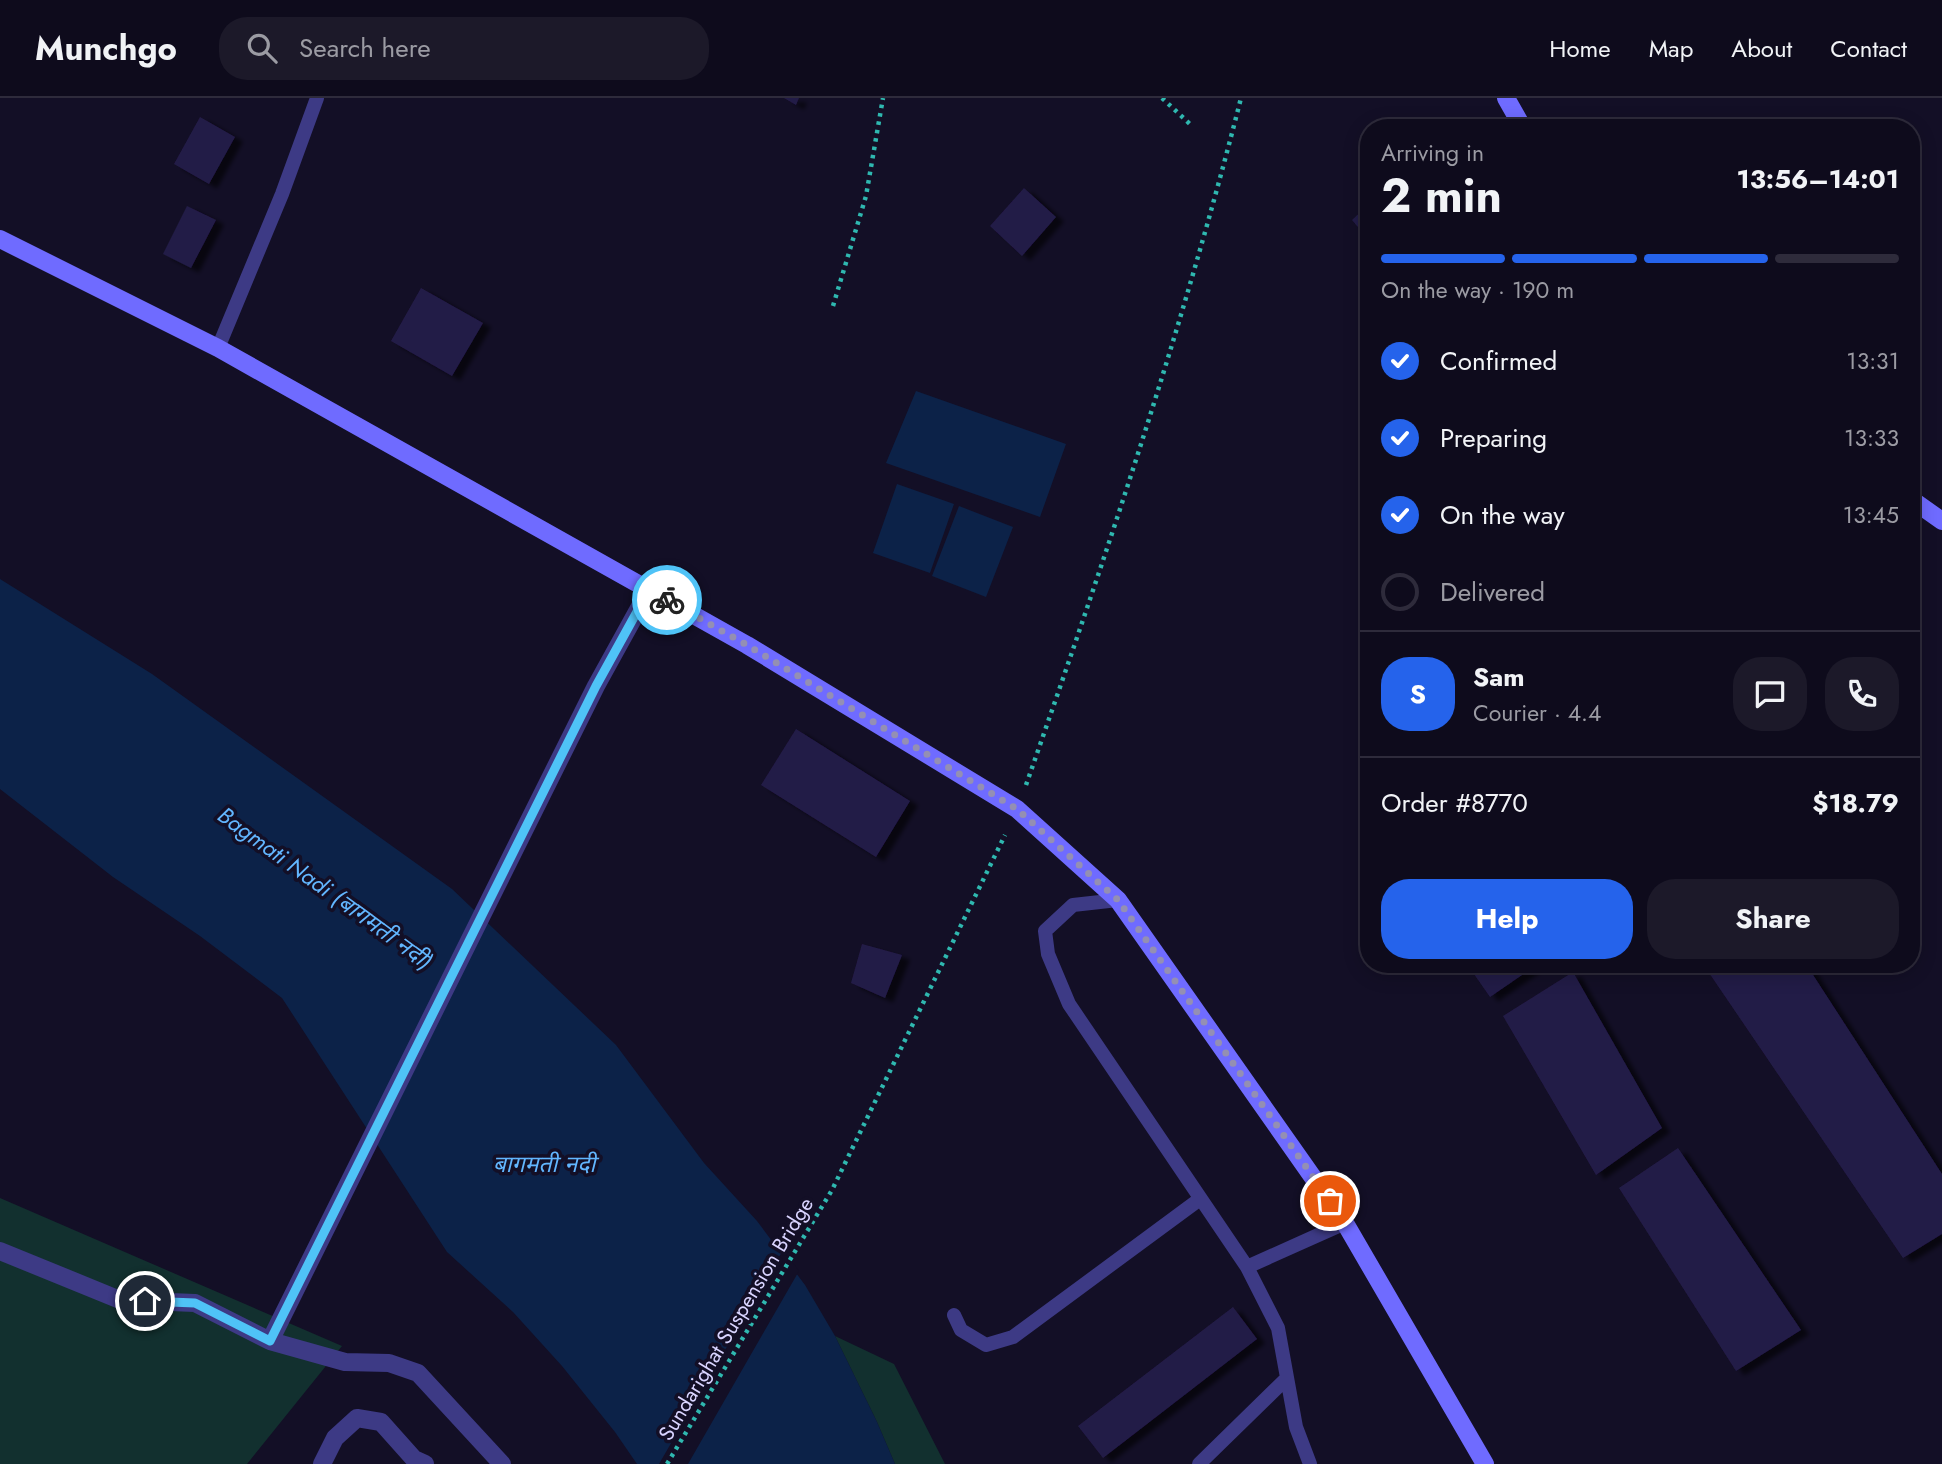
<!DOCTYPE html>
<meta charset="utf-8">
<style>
:root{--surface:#0e0b1c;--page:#1c1929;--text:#f1f3f6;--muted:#9b9ba3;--line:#2e2b3b;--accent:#2563eb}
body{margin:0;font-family:Jost,"Noto Sans Devanagari",sans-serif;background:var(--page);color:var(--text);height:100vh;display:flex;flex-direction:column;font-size:26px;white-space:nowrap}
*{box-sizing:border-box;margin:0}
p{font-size:23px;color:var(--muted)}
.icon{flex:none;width:38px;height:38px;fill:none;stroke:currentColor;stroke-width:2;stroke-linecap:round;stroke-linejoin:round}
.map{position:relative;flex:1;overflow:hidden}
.sheet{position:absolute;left:1360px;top:21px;width:560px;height:854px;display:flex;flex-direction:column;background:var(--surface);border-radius:28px;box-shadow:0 4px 18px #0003,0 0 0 2px var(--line)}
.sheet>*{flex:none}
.pin{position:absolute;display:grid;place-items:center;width:60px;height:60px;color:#fff;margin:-30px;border:4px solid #fff;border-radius:50%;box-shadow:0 2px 7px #0007}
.courier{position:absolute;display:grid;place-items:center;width:70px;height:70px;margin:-35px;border:5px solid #4fc3f7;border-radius:50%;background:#fff;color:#222;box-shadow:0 2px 9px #0007}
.summary em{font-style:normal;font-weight:700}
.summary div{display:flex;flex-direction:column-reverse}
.summary{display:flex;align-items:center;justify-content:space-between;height:119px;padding:0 21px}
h1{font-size:46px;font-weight:700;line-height:52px}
.bar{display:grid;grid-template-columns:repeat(4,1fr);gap:10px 7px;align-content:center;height:84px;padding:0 21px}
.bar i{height:9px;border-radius:5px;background:var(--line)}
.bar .selected{background:var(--accent)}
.bar p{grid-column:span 4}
.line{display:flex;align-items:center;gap:18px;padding:0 21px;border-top:2px solid var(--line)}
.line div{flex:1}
.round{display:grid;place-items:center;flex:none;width:74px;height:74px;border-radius:28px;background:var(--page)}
ol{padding:0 21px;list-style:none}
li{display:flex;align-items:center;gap:21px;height:77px}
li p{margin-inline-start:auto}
li .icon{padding:7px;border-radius:50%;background:var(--accent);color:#fff;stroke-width:4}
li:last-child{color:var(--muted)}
li i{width:38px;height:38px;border:4px solid var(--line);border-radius:50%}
.button{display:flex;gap:14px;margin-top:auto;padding:14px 21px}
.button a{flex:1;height:80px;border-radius:28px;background:var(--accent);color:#fff;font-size:28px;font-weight:700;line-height:80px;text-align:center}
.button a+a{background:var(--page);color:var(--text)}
header{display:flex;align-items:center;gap:42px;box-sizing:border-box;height:98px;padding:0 35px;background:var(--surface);border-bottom:2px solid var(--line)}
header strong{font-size:33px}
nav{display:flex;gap:38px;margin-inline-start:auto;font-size:24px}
.search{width:490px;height:63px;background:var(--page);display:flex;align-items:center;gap:18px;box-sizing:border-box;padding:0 24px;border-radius:28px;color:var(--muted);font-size:26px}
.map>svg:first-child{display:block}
</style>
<header>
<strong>Munchgo</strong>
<div class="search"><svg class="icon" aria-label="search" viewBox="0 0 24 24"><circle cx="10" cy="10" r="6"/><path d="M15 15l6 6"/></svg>Search here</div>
<nav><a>Home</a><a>Map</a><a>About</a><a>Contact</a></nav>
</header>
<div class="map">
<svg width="1942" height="1366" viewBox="0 0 1942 1366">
<defs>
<filter id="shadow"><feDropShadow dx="8" dy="4.5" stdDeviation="2" flood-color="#0009"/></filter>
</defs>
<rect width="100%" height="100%" fill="#130f26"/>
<path fill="#12302f" d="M0 1100 342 1248 247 1366H0Z
M835 1238 894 1266 945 1366H895L877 1324Z"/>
<path fill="#0c2248" d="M916 293 1066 346 1040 419 886 365Z
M897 386 954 406 930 475 873 455Z
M959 408 1013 429 986 499 932 478Z
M0 481 152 576 452 791 616 947 704 1065 757 1123 805 1187 835 1238 877 1324 895 1366H637L615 1334 562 1268 513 1214 447 1154 282 900 200 838 113 779 0 691Z"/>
<path fill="#130f26" d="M783 1152 799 1173 688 1366H659Z"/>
<path fill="#241b47" filter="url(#shadow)" d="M784 0H799L796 7Z
M200 19 235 39 209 86 174 66Z
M1024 90 1056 119 1022 158 990 128Z
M1368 107V141L1352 122Z
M187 108 216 122 191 170 163 156Z
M421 190 483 225 452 278 391 243Z
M796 631 910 703 876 759 761 687Z
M862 846 902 857 885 900 851 885Z
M1467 866H1538L1490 899Z
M1703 866H1806L1942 1076V1136L1903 1160Z
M1573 874 1662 1030 1596 1077 1503 918Z
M1678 1050 1801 1232 1736 1273 1619 1090Z
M1233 1209 1257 1241 1103 1360 1078 1328Z"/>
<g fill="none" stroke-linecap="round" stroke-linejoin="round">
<path stroke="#2fb8b0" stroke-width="4.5" stroke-dasharray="3.5 5" stroke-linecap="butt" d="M1162 0 1191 27
M833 208 866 98 883 0
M1026 687C1105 461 1182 233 1241 0
M667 1366 832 1092 1005 737"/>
<path stroke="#3d3a85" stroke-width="14" d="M218 250 282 96 317 0
M1118 802 1073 807 1045 833 1048 856 1069 906 1247 1169 1278 1230 1296 1329 1310 1366
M1247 1169 1345 1125
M954 1217 961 1232 986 1247 1013 1239 1200 1101
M1199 1366 1287 1280"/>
<path stroke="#3d3a85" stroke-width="18" d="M0 1153 120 1202 195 1205 270 1243 345 1264 389 1265 418 1275 502 1366
M270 1243 596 588 649 492
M322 1366 335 1340 357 1320 381 1324 414 1361 425 1366"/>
<path stroke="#6f6bff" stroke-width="18" d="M1506 0 1523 30
M0 141 218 250 747 547 1017 711 1118 802 1345 1125 1485 1366
M1911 401 1942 423"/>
</g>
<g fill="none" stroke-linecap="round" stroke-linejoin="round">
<path stroke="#948fb3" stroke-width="7" stroke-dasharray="0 12.6" d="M667 502 747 547 1017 711 1118 802 1330 1103"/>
<path stroke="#4fc3f7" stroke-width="9" d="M145 1203 195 1205 270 1243 596 588 649 492 667 502"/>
</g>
<g text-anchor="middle" stroke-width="7" stroke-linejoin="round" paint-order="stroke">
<g font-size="21" fill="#d9d4ff" stroke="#130f26">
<text transform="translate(736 1221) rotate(-59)" y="7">Sundarighat Suspension Bridge</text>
</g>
<g font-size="23" font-style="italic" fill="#62b6ff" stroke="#130f26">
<text transform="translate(325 790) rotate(36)" y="8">Bagmati Nadi (बागमती नदी)</text>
<text x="544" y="1074">बागमती नदी</text>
</g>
</g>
</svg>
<div class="pin" style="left:1330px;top:1103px;background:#ea580c"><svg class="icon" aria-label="bag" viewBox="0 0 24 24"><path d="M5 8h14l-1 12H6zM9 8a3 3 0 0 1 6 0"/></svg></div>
<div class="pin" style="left:145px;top:1203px;background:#1f2937"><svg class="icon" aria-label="home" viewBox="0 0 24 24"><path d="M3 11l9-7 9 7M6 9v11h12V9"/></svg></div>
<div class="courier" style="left:667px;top:502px"><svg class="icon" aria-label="bike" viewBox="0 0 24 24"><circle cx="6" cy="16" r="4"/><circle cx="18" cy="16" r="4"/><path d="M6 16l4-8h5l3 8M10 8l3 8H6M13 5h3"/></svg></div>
<section class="sheet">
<div class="summary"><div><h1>2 min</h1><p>Arriving in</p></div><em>13:56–14:01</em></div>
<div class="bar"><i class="selected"></i><i class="selected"></i><i class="selected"></i><i></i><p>On the way · 190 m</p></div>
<ol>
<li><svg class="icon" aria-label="check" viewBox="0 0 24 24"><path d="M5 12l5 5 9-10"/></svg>Confirmed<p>13:31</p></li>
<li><svg class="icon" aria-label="check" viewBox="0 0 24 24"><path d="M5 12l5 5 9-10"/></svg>Preparing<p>13:33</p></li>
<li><svg class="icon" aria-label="check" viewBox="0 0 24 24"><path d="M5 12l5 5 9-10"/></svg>On the way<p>13:45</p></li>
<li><i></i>Delivered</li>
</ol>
<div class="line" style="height:126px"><b class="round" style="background:var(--accent);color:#fff">S</b><div><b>Sam</b><p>Courier · 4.4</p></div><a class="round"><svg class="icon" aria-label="chat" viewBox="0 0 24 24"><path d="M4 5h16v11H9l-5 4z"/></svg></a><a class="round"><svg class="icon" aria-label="phone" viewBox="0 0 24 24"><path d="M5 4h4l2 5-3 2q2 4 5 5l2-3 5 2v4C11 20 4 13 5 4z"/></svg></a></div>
<div class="line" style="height:91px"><div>Order #8770</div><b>$18.79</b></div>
<div class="button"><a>Help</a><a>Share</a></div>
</section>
</div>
